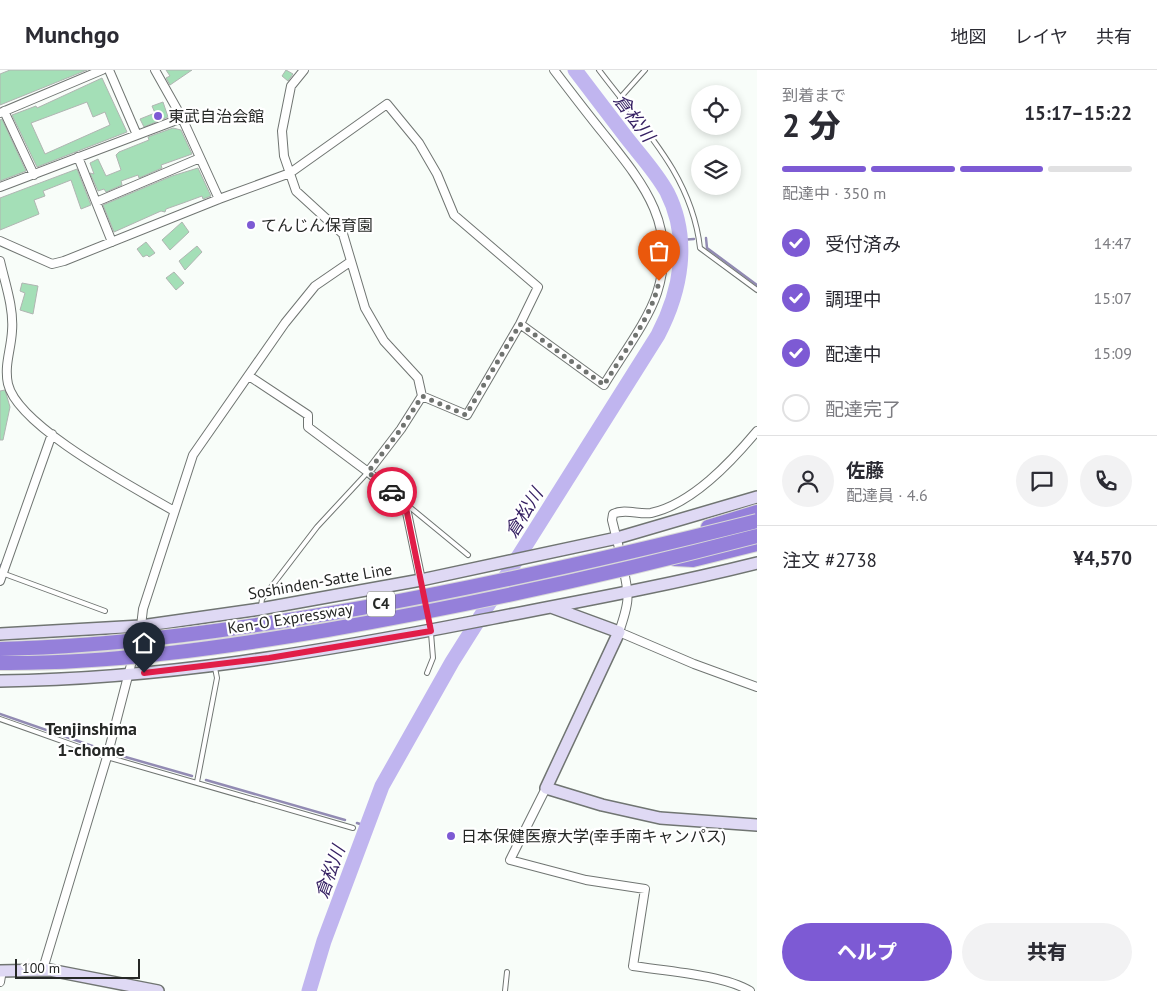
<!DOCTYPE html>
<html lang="ja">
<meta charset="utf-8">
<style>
:root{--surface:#fff;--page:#f2f2f3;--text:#2b2b33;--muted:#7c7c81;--line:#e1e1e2;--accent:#7d5ad4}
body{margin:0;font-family:"PT Sans","Noto Sans JP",sans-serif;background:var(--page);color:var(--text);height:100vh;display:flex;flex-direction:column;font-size:19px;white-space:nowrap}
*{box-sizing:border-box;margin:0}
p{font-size:16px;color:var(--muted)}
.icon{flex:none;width:28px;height:28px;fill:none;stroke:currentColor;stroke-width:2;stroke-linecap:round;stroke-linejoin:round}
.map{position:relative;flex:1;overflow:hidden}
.details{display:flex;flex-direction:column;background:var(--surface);width:400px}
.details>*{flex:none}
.buttons{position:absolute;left:691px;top:15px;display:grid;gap:10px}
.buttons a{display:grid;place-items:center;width:50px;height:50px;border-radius:50%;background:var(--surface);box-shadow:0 2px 8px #0003;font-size:25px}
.scale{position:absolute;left:15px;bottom:12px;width:125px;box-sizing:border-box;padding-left:5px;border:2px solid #262826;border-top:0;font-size:14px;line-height:18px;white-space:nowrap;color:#262826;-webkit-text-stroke:4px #fff;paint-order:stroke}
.pin{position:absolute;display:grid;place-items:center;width:42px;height:42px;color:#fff;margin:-51px -21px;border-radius:50% 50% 50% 0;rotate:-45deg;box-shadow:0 0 5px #0007}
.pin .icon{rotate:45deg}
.courier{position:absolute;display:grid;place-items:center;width:50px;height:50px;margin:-25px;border:4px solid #e11d48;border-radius:50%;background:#fff;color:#222;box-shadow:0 1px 6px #0007}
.head em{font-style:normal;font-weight:800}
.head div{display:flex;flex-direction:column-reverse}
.head{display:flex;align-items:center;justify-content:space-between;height:85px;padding:0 25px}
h1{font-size:32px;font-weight:800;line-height:38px}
.bar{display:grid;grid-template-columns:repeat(4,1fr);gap:8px 5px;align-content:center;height:60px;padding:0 25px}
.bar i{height:6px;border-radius:4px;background:var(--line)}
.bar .active{background:var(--accent)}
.bar p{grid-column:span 4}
.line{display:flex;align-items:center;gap:12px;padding:0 25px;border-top:1px solid var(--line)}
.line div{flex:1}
.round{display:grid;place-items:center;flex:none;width:52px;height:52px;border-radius:26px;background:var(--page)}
ol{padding:0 25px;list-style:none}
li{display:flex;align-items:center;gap:15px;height:55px}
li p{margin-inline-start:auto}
li .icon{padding:5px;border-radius:50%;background:var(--accent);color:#fff;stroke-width:4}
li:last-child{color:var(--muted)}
li i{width:28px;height:28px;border:2px solid var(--line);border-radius:50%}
.action{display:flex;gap:10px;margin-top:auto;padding:10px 25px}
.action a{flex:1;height:58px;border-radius:30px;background:var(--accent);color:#fff;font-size:20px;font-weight:800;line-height:58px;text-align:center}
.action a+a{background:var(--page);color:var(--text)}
header{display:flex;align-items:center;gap:30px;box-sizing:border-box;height:70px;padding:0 25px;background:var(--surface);border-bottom:1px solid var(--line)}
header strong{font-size:24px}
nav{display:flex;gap:28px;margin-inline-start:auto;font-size:18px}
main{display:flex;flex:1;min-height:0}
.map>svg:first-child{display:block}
</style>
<header>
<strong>Munchgo</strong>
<nav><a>地図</a><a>レイヤ</a><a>共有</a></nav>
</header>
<main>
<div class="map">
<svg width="757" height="921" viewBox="0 0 757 921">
<rect width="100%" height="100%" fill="#f8fdf9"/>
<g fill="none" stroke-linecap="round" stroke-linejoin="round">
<path stroke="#928bb3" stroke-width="2.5" d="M706 168 707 178 757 215
M680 170 694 169
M0 495V497
M0 644 101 679
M115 684 192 706
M206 710 345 750
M357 753 366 756"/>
<path stroke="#c0b5ef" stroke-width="15" d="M309 921 324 871 382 716 452 592 658 265C681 221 691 169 667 122 656 102 640 85 626 67 609 45 592 22 575 0"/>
</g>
<path fill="#a4dfb7" stroke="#b0b5b2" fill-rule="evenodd" d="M10 0H87L0 35V4Z
M166 0H192L170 15 166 8 170 6Z
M286 0 293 4 288 11 282 6Z
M102 8 127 62 37 97 12 45 36 36 37 38ZM87 32 93 47 105 42 110 55 45 84 31 53Z
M163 32 168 47 144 57 140 49 155 43 152 36Z
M2 49 26 101 0 111V50Z
M173 58 181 60 192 84 161 95 162 98 139 108 138 105 121 111 122 115 106 122 104 119 98 121 90 103 94 104 90 93 98 89 106 106 121 100 116 85 119 82 149 70 148 67Z
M198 98 211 126 203 129 202 126 183 133 166 139 165 142 161 141 114 162 103 135 172 106Z
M77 99 91 135 81 139 71 110 43 121 45 126 34 130 39 144 0 160V128Z
M182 152 189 162 170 180 162 170Z
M146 172 155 183 149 187 147 185 143 187 137 179Z
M197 176 202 182 185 200 179 191Z
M174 202 184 213 176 220 166 208Z
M22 213 38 216 33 244 20 240 25 223 20 221Z
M5 320 10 337 3 370H0V321Z"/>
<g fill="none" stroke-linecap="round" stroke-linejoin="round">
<defs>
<path id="lane" d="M599 0C641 56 692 105 700 178L757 220
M620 28 645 0
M406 434 468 485
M2 503 105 541
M261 536 262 529 317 457 368 402
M427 603 433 588 431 563
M0 649 107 687 353 758
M197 712 217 608 215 598
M505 921 507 902"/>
<path id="street" d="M109 0 137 65
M155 0 182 48 219 129
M304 0 291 16 282 61 284 86 296 121 343 164 365 238 384 271 418 308 422 326 401 359 368 402
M4 41 34 105
M0 43 102 0
M78 87 112 172
M0 117 182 48
M96 132 200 88
M0 171 52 194 64 191 219 129 290 103 387 34 419 73 437 104 454 145 538 217 520 254 467 345 422 326
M0 191C5 213 14 238 12 261 11 280 4 295 8 314 18 357 135 418 174 441
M520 254 604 315C620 288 648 251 657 223 679 155 642 112 603 63 586 42 570 21 554 0
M249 306 308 345V357L368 402 405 433 421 510
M621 486 612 450 613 444C625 438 639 445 651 443 692 434 731 392 757 361
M623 497C630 527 629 533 619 562L694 594 757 617
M0 511 52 364
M546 718 510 790 586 810 645 819 633 896C665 901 724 905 750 921
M43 899 107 687 141 556 143 539 193 385 285 253 315 216 350 192
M0 912 2 900"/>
<path id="secondary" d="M551 537 619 562 546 718 602 735 660 748 757 755
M0 564 141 556 260 539 421 510 617 468 757 427
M0 611C161 609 320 582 478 551 571 533 665 516 757 493
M0 901 50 900 158 921"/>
<path id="highway" d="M708 457 757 442
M675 489 693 490 757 474"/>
</defs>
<use href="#lane" stroke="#707572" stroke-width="6"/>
<use href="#street" stroke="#707572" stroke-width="10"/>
<use href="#secondary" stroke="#707572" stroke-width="14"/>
<use href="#highway" stroke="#d8d8d8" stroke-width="16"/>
<use href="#lane" stroke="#fff" stroke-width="4"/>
<use href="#street" stroke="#fff" stroke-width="8"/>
<use href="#secondary" stroke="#dfd9f4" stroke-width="11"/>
<use href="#highway" stroke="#9580da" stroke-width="14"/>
<defs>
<path id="highway-bridge" d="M0 579C122 576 241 559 361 538 494 514 626 484 757 451
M0 593C110 594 219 578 327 560 471 535 615 503 757 466"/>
</defs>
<use href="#highway-bridge" stroke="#d8d8d8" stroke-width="16" stroke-linecap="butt"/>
<use href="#highway-bridge" stroke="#9580da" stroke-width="14"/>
</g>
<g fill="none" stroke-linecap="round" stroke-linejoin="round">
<path stroke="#707370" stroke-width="5" stroke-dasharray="0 9" d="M392 422 368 402 401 359 422 326 466 345 520 254 604 315C622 284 653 246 659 211"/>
<path stroke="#e11d48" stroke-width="6" d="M144 603 269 588 431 561 405 433 392 422"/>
</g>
<g fill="#7d5ad4" stroke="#fff" stroke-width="2">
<circle cx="158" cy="46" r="5"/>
<circle cx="251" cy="155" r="5"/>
<circle cx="451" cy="766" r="5"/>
</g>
<g text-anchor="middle" stroke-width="4.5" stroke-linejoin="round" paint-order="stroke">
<rect fill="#fff" stroke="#676867" stroke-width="1" x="367" y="521.5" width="28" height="25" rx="4"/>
<g font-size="15" font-weight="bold" fill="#262826">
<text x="381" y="539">C4</text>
</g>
<g font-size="16" fill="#262826" stroke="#fff" text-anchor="start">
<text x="168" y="52">東武自治会館</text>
<text x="261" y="161">てんじん保育園</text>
<text x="461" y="772">日本保健医療大学(幸手南キャンパス)</text>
</g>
<g font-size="16" fill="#262826" stroke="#fff">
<text transform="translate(320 511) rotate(-10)" y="6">Soshinden-Satte Line</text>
<text transform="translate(290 548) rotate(-9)" y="6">Ken-O Expressway</text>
</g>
<g font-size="18" font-style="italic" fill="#331e61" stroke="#fff">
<text transform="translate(634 48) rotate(53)" y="6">倉松川</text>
<text transform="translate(524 443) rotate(-58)" y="6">倉松川</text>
<text transform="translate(330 802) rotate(-70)" y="6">倉松川</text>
</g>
<g font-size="18" font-weight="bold" fill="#262826" stroke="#fff">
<text x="91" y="665">Tenjinshima<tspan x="91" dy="21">1-chome</tspan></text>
</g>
</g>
</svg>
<div class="buttons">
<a><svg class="icon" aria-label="locate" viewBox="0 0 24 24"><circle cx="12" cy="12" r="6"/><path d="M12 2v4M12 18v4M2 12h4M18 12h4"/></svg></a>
<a><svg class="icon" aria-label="layers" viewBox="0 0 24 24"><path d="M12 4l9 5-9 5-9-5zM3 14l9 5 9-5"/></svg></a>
</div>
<div class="scale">100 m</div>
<div class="pin" style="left:659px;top:211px;background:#ea580c"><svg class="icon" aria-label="bag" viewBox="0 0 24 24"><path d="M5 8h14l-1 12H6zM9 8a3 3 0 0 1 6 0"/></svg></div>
<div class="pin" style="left:144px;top:603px;background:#1f2937"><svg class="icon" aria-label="home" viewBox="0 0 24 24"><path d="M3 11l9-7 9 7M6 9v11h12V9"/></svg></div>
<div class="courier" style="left:392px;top:422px"><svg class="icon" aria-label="car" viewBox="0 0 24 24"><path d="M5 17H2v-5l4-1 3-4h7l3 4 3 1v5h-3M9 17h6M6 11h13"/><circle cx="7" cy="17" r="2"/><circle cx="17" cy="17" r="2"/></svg></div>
</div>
<section class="details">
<div class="head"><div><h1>2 分</h1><p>到着まで</p></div><em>15:17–15:22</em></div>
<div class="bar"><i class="active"></i><i class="active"></i><i class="active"></i><i></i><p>配達中 · 350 m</p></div>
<ol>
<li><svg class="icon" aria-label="check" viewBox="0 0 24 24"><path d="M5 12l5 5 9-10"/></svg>受付済み<p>14:47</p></li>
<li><svg class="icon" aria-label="check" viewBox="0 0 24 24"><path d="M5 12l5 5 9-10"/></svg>調理中<p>15:07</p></li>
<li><svg class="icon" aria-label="check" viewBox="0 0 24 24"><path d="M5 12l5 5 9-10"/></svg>配達中<p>15:09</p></li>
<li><i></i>配達完了</li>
</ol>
<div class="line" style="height:90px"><a class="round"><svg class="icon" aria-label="person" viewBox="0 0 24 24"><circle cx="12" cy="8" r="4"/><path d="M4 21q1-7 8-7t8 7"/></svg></a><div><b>佐藤</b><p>配達員 · 4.6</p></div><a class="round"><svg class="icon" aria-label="chat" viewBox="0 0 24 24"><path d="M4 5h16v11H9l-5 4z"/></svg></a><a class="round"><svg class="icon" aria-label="phone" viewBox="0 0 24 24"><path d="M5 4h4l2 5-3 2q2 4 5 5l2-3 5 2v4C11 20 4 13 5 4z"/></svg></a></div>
<div class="line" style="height:65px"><div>注文 #2738</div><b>¥4,570</b></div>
<div class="action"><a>ヘルプ</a><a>共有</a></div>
</section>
</main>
